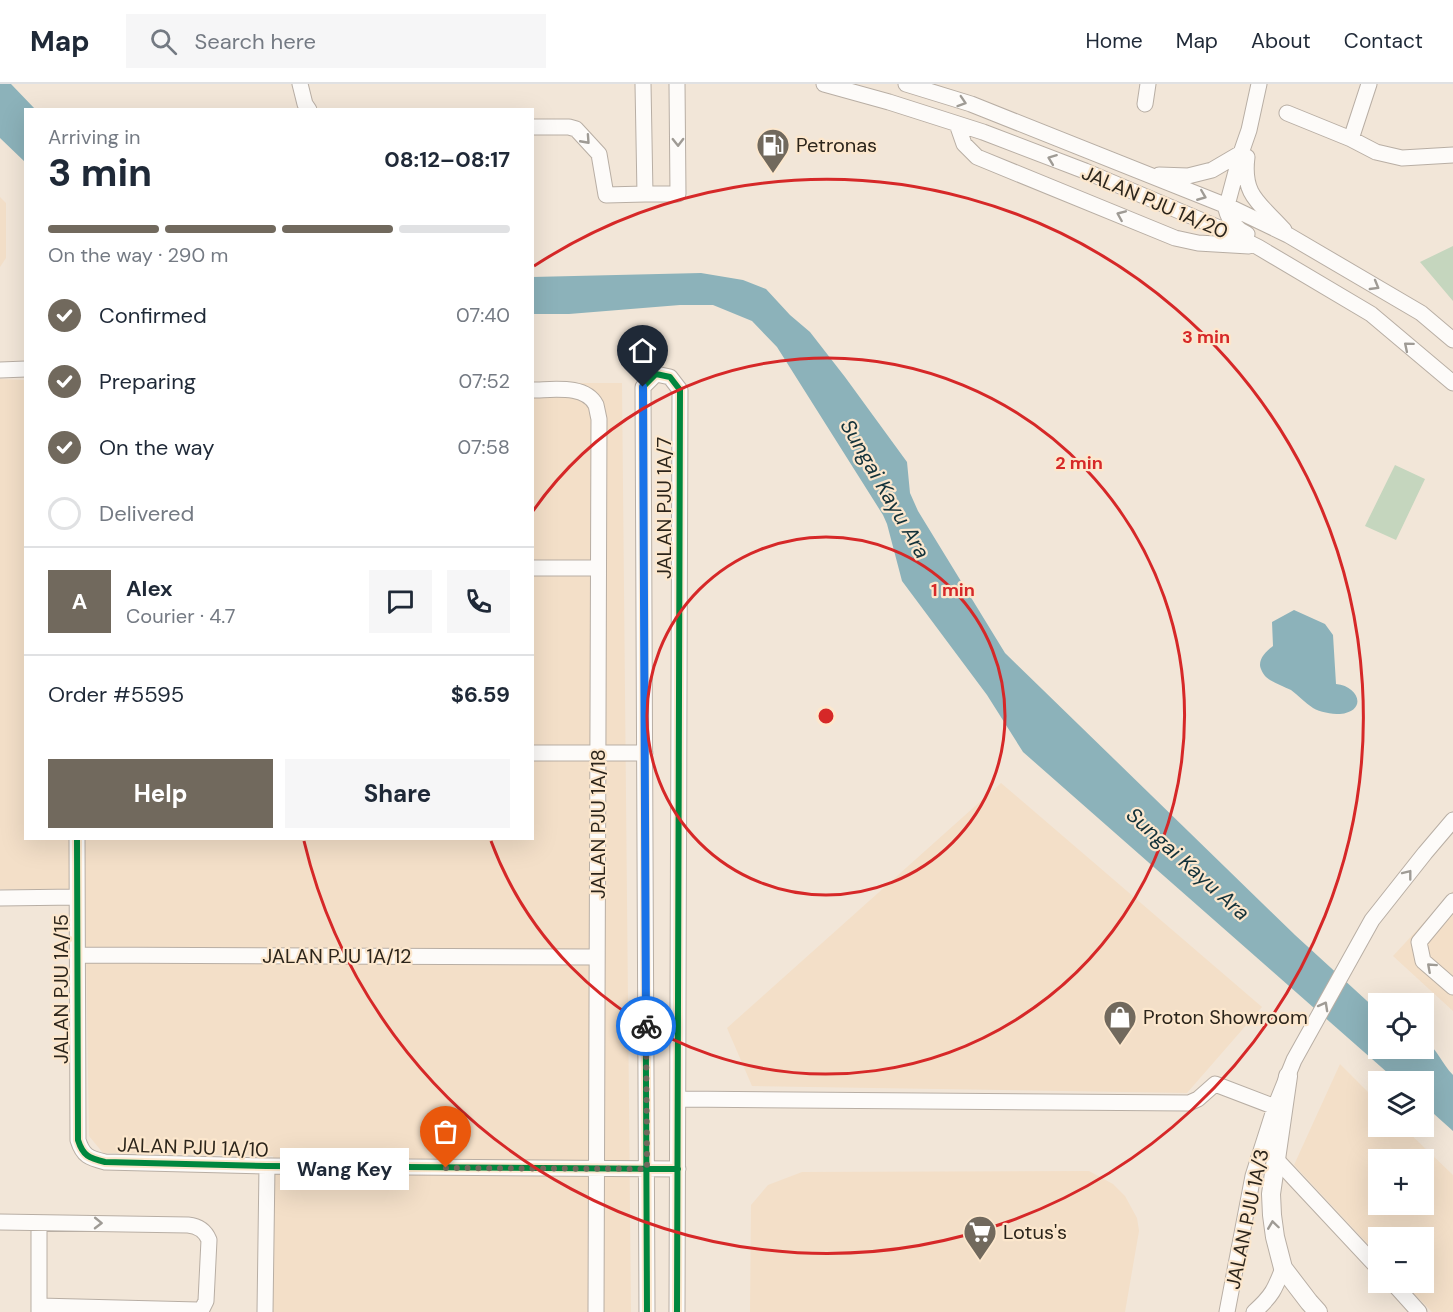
<!DOCTYPE html>
<meta charset="utf-8">
<style>
:root{--surface:#fff;--page:#f6f6f7;--text:#1f2937;--muted:#747a83;--line:#e0e1e3;--accent:#71695d}
body{margin:0;font-family:"DM Sans",sans-serif;background:var(--page);color:var(--text);height:100vh;display:flex;flex-direction:column;font-size:22px;white-space:nowrap}
*{box-sizing:border-box;margin:0}
p{font-size:20px;color:var(--muted)}
.icon{flex:none;width:33px;height:33px;fill:none;stroke:currentColor;stroke-width:2;stroke-linecap:round;stroke-linejoin:round}
.map{position:relative;flex:1;overflow:hidden}
.drawer{position:absolute;left:24px;top:24px;width:510px;height:732px;display:flex;flex-direction:column;background:var(--surface);border-radius:0px;box-shadow:0 6px 24px #0002}
.drawer>*{flex:none}
.buttons{position:absolute;left:1368px;top:909px;display:grid;gap:12px}
.buttons a{display:grid;place-items:center;width:66px;height:66px;border-radius:0px;background:var(--surface);box-shadow:0 6px 24px #0002;font-size:30px}
.pin{position:absolute;display:grid;place-items:center;width:51px;height:51px;color:#fff;margin:-62px -26px;border-radius:50% 50% 50% 0;rotate:-45deg;box-shadow:0 0 6px #0007}
.pin .icon{rotate:45deg}
.courier{position:absolute;display:grid;place-items:center;width:60px;height:60px;margin:-30px;border:4px solid #1a73e8;border-radius:50%;background:#fff;color:#222;box-shadow:0 2px 8px #0007}
.bubble{position:absolute;height:42px;border-radius:0px;background:var(--surface);box-shadow:0 6px 24px #0002;font-size:20px;font-weight:700;line-height:42px;text-align:center}
.overview em{font-style:normal;font-weight:700}
.overview div{display:flex;flex-direction:column-reverse}
.overview{display:flex;align-items:center;justify-content:space-between;height:102px;padding:0 24px}
h1{font-size:39px;font-weight:700;line-height:45px}
.bar{display:grid;grid-template-columns:repeat(4,1fr);gap:9px 6px;align-content:center;height:72px;padding:0 24px}
.bar i{height:8px;border-radius:4px;background:var(--line)}
.bar .selected{background:var(--accent)}
.bar p{grid-column:span 4}
.line{display:flex;align-items:center;gap:15px;padding:0 24px;border-top:2px solid var(--line)}
.line div{flex:1}
.round{display:grid;place-items:center;flex:none;width:63px;height:63px;border-radius:0px;background:var(--page)}
ol{padding:0 24px;list-style:none}
li{display:flex;align-items:center;gap:18px;height:66px}
li p{margin-inline-start:auto}
li .icon{padding:6px;border-radius:50%;background:var(--accent);color:#fff;stroke-width:4}
li:last-child{color:var(--muted)}
li i{width:33px;height:33px;border:3px solid var(--line);border-radius:50%}
.primary-button{display:flex;gap:12px;margin-top:auto;padding:12px 24px}
.primary-button a{flex:1;height:69px;border-radius:0px;background:var(--accent);color:#fff;font-size:24px;font-weight:700;line-height:69px;text-align:center}
.primary-button a+a{background:var(--page);color:var(--text)}
header{display:flex;align-items:center;gap:36px;box-sizing:border-box;height:84px;padding:0 30px;background:var(--surface);border-bottom:2px solid var(--line)}
header strong{font-size:28px}
nav{display:flex;gap:33px;margin-inline-start:auto;font-size:21px}
.search{width:420px;height:54px;background:var(--page);display:flex;align-items:center;gap:15px;box-sizing:border-box;padding:0 21px;border-radius:0px;color:var(--muted);font-size:22px}
.map>svg:first-child{display:block}
</style>
<header>
<strong>Map</strong>
<div class="search"><svg class="icon" aria-label="search" viewBox="0 0 24 24"><circle cx="10" cy="10" r="6"/><path d="M15 15l6 6"/></svg>Search here</div>
<nav><a>Home</a><a>Map</a><a>About</a><a>Contact</a></nav>
</header>
<div class="map">
<svg width="1453" height="1228" viewBox="0 0 1453 1228">
<rect width="100%" height="100%" fill="#f2e6d8"/>
<path fill="#f3dfc8" fill-rule="evenodd" d="M0 113 6 119V174L0 183Z
M0 295 25 296 26 754H532L533 299H622L631 1228H272L273 1072 103 1069 89 1052 85 806 0 805Z
M1001 699 1262 923 1187 1009 752 1002 727 944Z
M1453 807V927L1393 872Z
M1340 980 1378 1018V1042L1403 1043 1453 1091V1228H1432L1404 1199 1424 1198V1154H1378V1171L1294 1081ZM1378 1076H1424V1120H1378Z
M1089 1087 1113 1100 1125 1112 1137 1134 1139 1147 1125 1228H750L751 1121 768 1101 802 1088Z"/>
<path fill="#c5d6be" d="M1453 162V217L1420 178Z
M1395 381 1425 395 1396 456 1365 442Z"/>
<path fill="#8cb2ba" d="M0 0H11L35 25 26 26 25 78 0 54Z
M701 189 743 196 766 205 790 231 810 248 845 293 907 378 910 409 918 427 1005 569 1295 851 1378 927V964H1424V956C1437 964 1442 980 1453 991V1047L1424 1021V998L1397 997 1023 668 987 611 902 497 887 440 883 431 777 263 752 237 713 221H680L569 230H533L532 193Z
M1294 526 1325 540 1333 551 1336 600C1359 602 1368 627 1340 630 1331 630 1320 628 1313 624 1305 619 1298 611 1291 606 1283 602 1273 599 1266 593 1263 590 1260 584 1260 581 1260 573 1267 567 1273 562L1272 538Z"/>
<g fill="none" stroke-linecap="round" stroke-linejoin="round">
<defs>
<path id="minor" d="M300 0 305 20 309 26
M643 0 645 110H678L677 0
M824 0 889 18 983 48 1085 87 1224 146 1258 163 1371 230 1453 299
M906 0 971 20 1232 124 1288 151 1421 229 1453 256
M1145 20 1148 0
M1287 29 1351 55 1376 68 1402 74 1453 71
M957 40 964 60 977 73 1175 154 1198 159 1249 162
M532 43H569L576 45 599 70 606 111 645 110
M1351 55 1369 0
M1247 73C1242 112 1260 119 1284 146
M1159 91 1188 92 1212 86 1241 69
M1247 150C1236 145 1229 137 1226 125L1241 69 1249 46 1259 0
M0 286 26 285
M532 306C552 306 585 300 596 321 597 325 598 331 599 335L596 1228
M532 484H598
M532 669H645
M77 754 78 1056C83 1072 89 1074 105 1078L267 1082 678 1085
M0 814 77 813
M1453 817 1419 858 1423 877 1453 903
M77 871 597 873
M679 1015 1189 1019 1198 1015 1215 1000 1283 1026
M1276 1075 1378 1184
M0 1138 188 1141C198 1142 205 1146 209 1156L206 1217 202 1225 198 1226 39 1222
M1392 1198 1419 1228
M39 1228V1139
M265 1228 267 1082
M647 1228 643 303 656 290 670 293 680 306 677 1228
M1227 1228 1253 1092 1275 1023 1294 976 1372 836 1425 769 1453 736
M1254 1228C1272 1212 1275 1205 1283 1184"/>
<path id="major" d="M1288 992 1271 1110 1272 1131 1275 1153 1283 1184 1309 1218 1318 1228"/>
</defs>
<use href="#minor" stroke="#b8aea4" stroke-width="17"/>
<use href="#major" stroke="#b8aea4" stroke-width="20"/>
<use href="#minor" stroke="#fdfbf9" stroke-width="15"/>
<use href="#major" stroke="#fdfbf9" stroke-width="18"/>
<defs>
<path id="cycleway" d="M77 754 78 1056C83 1072 89 1074 105 1078L267 1082 678 1085
M647 1228 643 303 656 290 670 293 680 306 677 1228"/>
</defs>
<use href="#cycleway" stroke="#fce7cd" stroke-width="10"/>
<use href="#cycleway" stroke="#00873e" stroke-width="6"/>
</g>
<defs><path id="oneway-chevron" d="M-2-3.5L2.5 0L-2 3.5" fill="none" stroke-width="1.6" stroke-linecap="round" stroke-linejoin="round" transform="scale(1.5)"/></defs>
<g stroke="#9f9b95">
<use href="#oneway-chevron" transform="translate(962 18) rotate(18)"/>
<use href="#oneway-chevron" transform="translate(586 56) rotate(48)"/>
<use href="#oneway-chevron" transform="translate(678 58) rotate(89)"/>
<use href="#oneway-chevron" transform="translate(1052 75) rotate(-159)"/>
<use href="#oneway-chevron" transform="translate(1202 112) rotate(22)"/>
<use href="#oneway-chevron" transform="translate(1121 131) rotate(-157)"/>
<use href="#oneway-chevron" transform="translate(1375 202) rotate(30)"/>
<use href="#oneway-chevron" transform="translate(1408 262) rotate(-140)"/>
<use href="#oneway-chevron" transform="translate(1408 790) rotate(-52)"/>
<use href="#oneway-chevron" transform="translate(1431 883) rotate(-138)"/>
<use href="#oneway-chevron" transform="translate(1324 922) rotate(-61)"/>
<use href="#oneway-chevron" transform="translate(98 1139) rotate(1)"/>
<use href="#oneway-chevron" transform="translate(1273 1141) rotate(-98)"/>
</g>
<g fill="none" stroke-linecap="round" stroke-linejoin="round">
<path stroke="#71695d" stroke-width="6" stroke-dasharray="0 10.8" d="M446 1084 647 1085 646 942"/>
<path stroke="#1a73e8" stroke-width="8" d="M643 303 646 942"/>
</g>
<g fill="none" stroke="#d62828" stroke-width="3">
<circle cx="826" cy="632" r="179"/>
<path d="M533 427A358 358 0 1 1 491 757"/>
<path d="M534 182A537 537 0 1 1 304 757"/>
</g>
<defs>
<symbol id="fuel-pin" viewBox="-11 -11 22 30"><path d="M0 17L-7.5 6A9.5 9.5 0 1 1 7.5 6Z" fill="#71695d" stroke="#fce7cd"/><path d="M-5.5-6h7V0h2V4h1.3V-2.5L3-4.5l.8-.8L6-3V5H2.5V1h-1V6h-7ZM-4.2-4.7v3.2H.2V-4.7Z" fill="#fff"/></symbol>
<symbol id="shop-pin" viewBox="-11 -11 22 30"><path d="M0 17L-7.5 6A9.5 9.5 0 1 1 7.5 6Z" fill="#71695d" stroke="#fce7cd"/><path d="M-5-2.5h2.3a2.7 3.5 0 0 1 5.4 0H5L5.5 6h-11ZM-1.5-2.5h3a1.5 2.3 0 0 0-3 0Z" fill="#fff"/></symbol>
<symbol id="supermarket-pin" viewBox="-11 -11 22 30"><path d="M0 17L-7.5 6A9.5 9.5 0 1 1 7.5 6Z" fill="#71695d" stroke="#fce7cd"/><path d="M-6-5.5h2.5l.6 2H6L4.5 2H-2.5L-4.4-4H-6ZM-1.5 3.2a1.3 1.3 0 1 0 .1 0ZM3 3.2a1.3 1.3 0 1 0 .1 0Z" fill="#fff"/></symbol>
</defs>
<g fill-rule="evenodd">
<use href="#fuel-pin" x="754" y="42" width="38" height="52"/>
<use href="#shop-pin" x="1101" y="914" width="38" height="52"/>
<use href="#supermarket-pin" x="961" y="1129" width="38" height="52"/>
</g>
<g text-anchor="middle" stroke-width="4.5" stroke-linejoin="round" paint-order="stroke">
<g font-size="20" fill="#2c251b" stroke="#fce7cd" text-anchor="start">
<text x="796" y="68">Petronas</text>
<text x="1143" y="940">Proton Showroom</text>
<text x="1003" y="1155">Lotus's</text>
</g>
<g font-size="20" fill="#2c251b" stroke="#fce7cd">
<text transform="translate(1155 118) rotate(23)" y="7">JALAN PJU 1A/20</text>
<text transform="translate(664 424) rotate(-90)" y="7">JALAN PJU 1A/7</text>
<text transform="translate(598 740) rotate(-90)" y="7">JALAN PJU 1A/18</text>
<text x="337" y="879">JALAN PJU 1A/12</text>
<text transform="translate(61 905) rotate(-90)" y="7">JALAN PJU 1A/15</text>
<text transform="translate(193 1063) rotate(2)" y="7">JALAN PJU 1A/10</text>
<text transform="translate(1247 1135) rotate(-78)" y="7">JALAN PJU 1A/3</text>
</g>
<g font-size="21" font-style="italic" fill="#13323a" stroke="#fce7cd">
<text transform="translate(885 405) rotate(60)" y="7">Sungai Kayu Ara</text>
<text transform="translate(1188 780) rotate(42)" y="7">Sungai Kayu Ara</text>
</g>
</g>
<circle cx="826" cy="632" r="9" fill="#d62828" stroke="#fce7cd" stroke-width="3"/>
<g font-size="18" text-anchor="middle" font-weight="bold" fill="#d62828" stroke="#fce7cd" stroke-width="4.5" stroke-linejoin="round" paint-order="stroke">
<text x="1206" y="259">3 min</text>
<text x="1079" y="385">2 min</text>
<text x="953" y="512">1 min</text>
</g>
</svg>
<div class="buttons">
<a><svg class="icon" aria-label="locate" viewBox="0 0 24 24"><circle cx="12" cy="12" r="6"/><path d="M12 2v4M12 18v4M2 12h4M18 12h4"/></svg></a>
<a><svg class="icon" aria-label="layers" viewBox="0 0 24 24"><path d="M12 4l9 5-9 5-9-5zM3 14l9 5 9-5"/></svg></a>
<a>+</a>
<a>−</a>
</div>
<div class="pin" style="left:446px;top:1084px;background:#ea580c"><svg class="icon" aria-label="bag" viewBox="0 0 24 24"><path d="M5 8h14l-1 12H6zM9 8a3 3 0 0 1 6 0"/></svg></div>
<div class="pin" style="left:643px;top:303px;background:#1f2937"><svg class="icon" aria-label="home" viewBox="0 0 24 24"><path d="M3 11l9-7 9 7M6 9v11h12V9"/></svg></div>
<div class="courier" style="left:646px;top:942px"><svg class="icon" aria-label="bike" viewBox="0 0 24 24"><circle cx="6" cy="16" r="4"/><circle cx="18" cy="16" r="4"/><path d="M6 16l4-8h5l3 8M10 8l3 8H6M13 5h3"/></svg></div>
<div class="bubble" style="left:280px;top:1064px;width:129px">Wang Key</div>
<section class="drawer">
<div class="overview"><div><h1>3 min</h1><p>Arriving in</p></div><em>08:12–08:17</em></div>
<div class="bar"><i class="selected"></i><i class="selected"></i><i class="selected"></i><i></i><p>On the way · 290 m</p></div>
<ol>
<li><svg class="icon" aria-label="check" viewBox="0 0 24 24"><path d="M5 12l5 5 9-10"/></svg>Confirmed<p>07:40</p></li>
<li><svg class="icon" aria-label="check" viewBox="0 0 24 24"><path d="M5 12l5 5 9-10"/></svg>Preparing<p>07:52</p></li>
<li><svg class="icon" aria-label="check" viewBox="0 0 24 24"><path d="M5 12l5 5 9-10"/></svg>On the way<p>07:58</p></li>
<li><i></i>Delivered</li>
</ol>
<div class="line" style="height:108px"><b class="round" style="background:var(--accent);color:#fff">A</b><div><b>Alex</b><p>Courier · 4.7</p></div><a class="round"><svg class="icon" aria-label="chat" viewBox="0 0 24 24"><path d="M4 5h16v11H9l-5 4z"/></svg></a><a class="round"><svg class="icon" aria-label="phone" viewBox="0 0 24 24"><path d="M5 4h4l2 5-3 2q2 4 5 5l2-3 5 2v4C11 20 4 13 5 4z"/></svg></a></div>
<div class="line" style="height:78px"><div>Order #5595</div><b>$6.59</b></div>
<div class="primary-button"><a>Help</a><a>Share</a></div>
</section>
</div>
